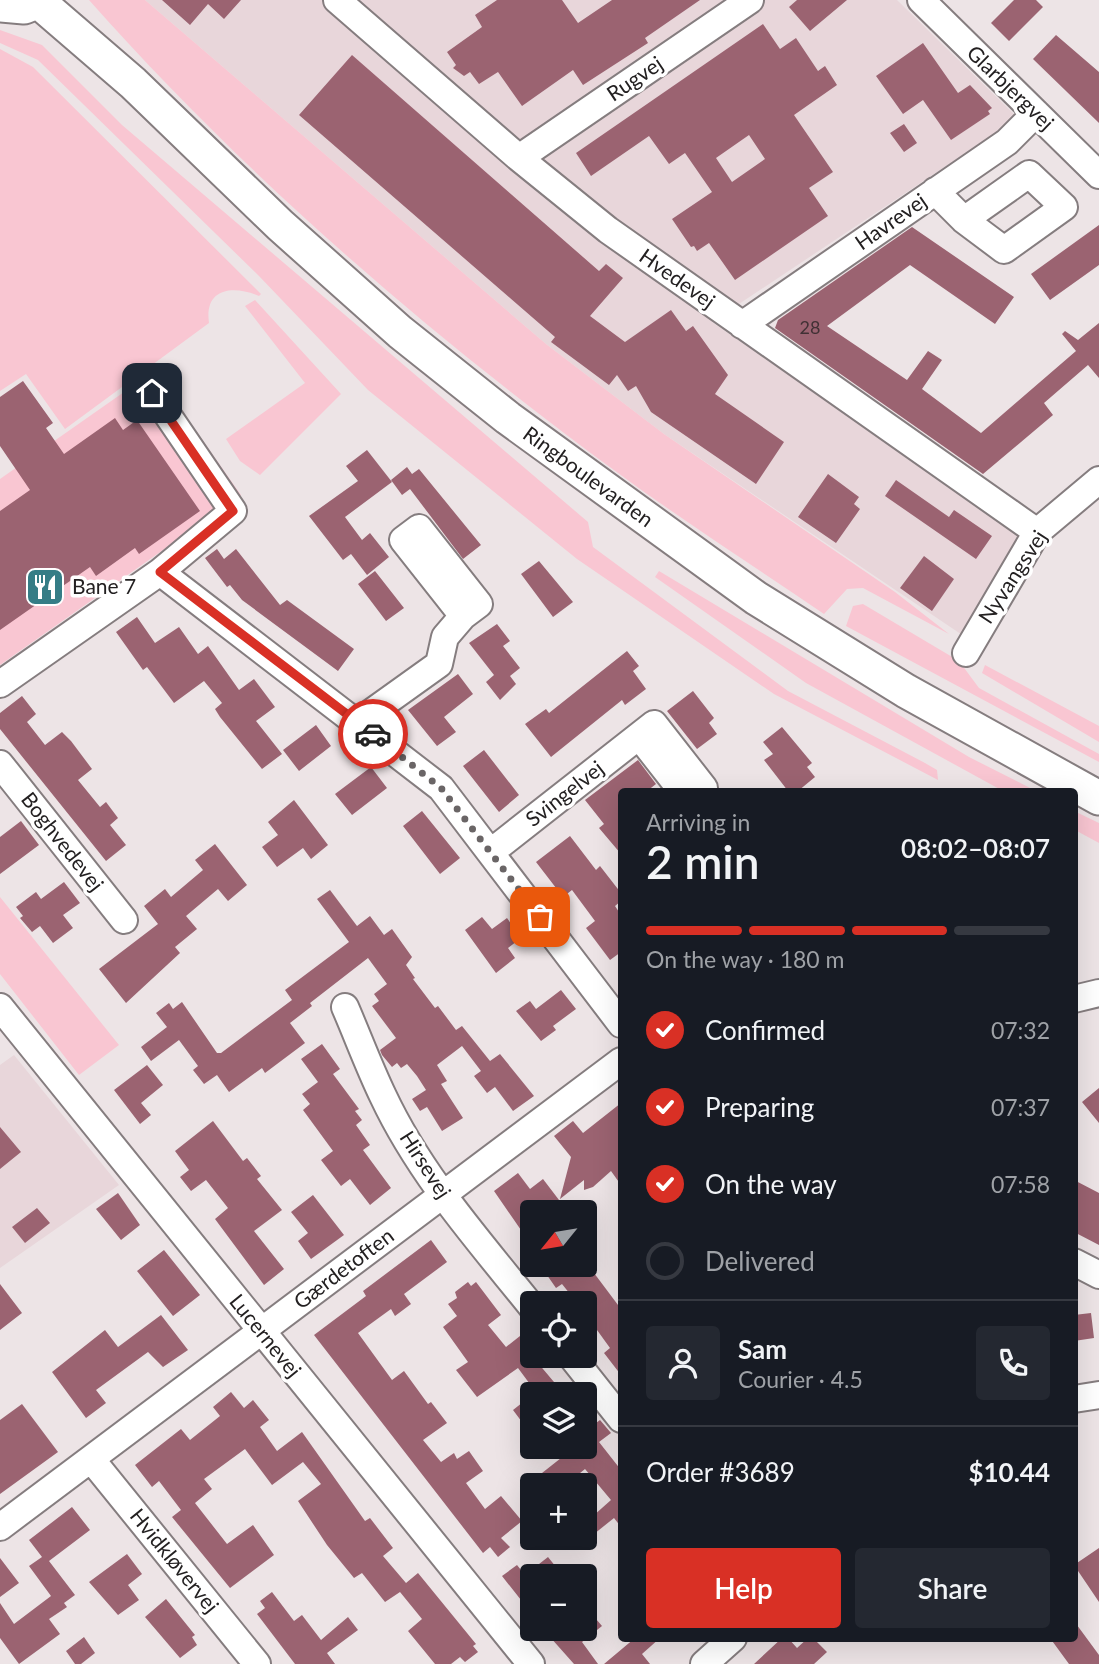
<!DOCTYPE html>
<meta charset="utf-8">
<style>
:root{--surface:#171b24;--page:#242831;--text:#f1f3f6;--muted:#9ea1a6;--line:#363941;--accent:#d93025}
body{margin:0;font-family:Lato,sans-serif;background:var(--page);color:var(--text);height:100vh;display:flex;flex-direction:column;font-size:26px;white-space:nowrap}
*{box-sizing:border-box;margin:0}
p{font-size:23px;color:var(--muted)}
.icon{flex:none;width:38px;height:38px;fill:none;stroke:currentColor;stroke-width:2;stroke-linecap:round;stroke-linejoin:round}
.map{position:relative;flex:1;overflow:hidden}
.panel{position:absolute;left:618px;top:788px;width:460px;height:854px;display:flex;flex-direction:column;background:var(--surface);border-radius:7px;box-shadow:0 7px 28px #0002}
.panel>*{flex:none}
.needle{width:46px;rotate:240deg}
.buttons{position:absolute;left:520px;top:1200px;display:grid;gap:14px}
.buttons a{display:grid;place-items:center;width:77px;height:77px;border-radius:7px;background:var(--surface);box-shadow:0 7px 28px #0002;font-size:35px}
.pin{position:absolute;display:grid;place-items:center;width:60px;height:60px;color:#fff;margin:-30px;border-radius:14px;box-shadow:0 4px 10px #0006}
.courier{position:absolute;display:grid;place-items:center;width:70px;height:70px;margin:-35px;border:5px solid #d93025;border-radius:50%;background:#fff;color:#222;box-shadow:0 2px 9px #0007}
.overview em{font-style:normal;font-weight:600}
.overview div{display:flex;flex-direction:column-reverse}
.overview{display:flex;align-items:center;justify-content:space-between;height:119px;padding:0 28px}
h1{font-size:46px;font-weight:600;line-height:52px}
.bar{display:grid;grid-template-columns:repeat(4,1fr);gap:10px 7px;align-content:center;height:84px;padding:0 28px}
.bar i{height:9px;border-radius:5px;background:var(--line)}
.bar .current{background:var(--accent)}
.bar p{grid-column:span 4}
.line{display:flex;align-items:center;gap:18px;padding:0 28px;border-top:2px solid var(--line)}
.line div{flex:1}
.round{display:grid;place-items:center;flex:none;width:74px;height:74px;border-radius:7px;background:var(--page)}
ol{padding:0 28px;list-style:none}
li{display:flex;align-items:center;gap:21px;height:77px}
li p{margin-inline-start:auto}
li .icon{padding:7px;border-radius:50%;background:var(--accent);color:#fff;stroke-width:4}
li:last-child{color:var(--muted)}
li i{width:38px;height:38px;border:4px solid var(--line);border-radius:50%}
.cta{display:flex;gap:14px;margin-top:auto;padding:14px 28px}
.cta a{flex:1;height:80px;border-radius:7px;background:var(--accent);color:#fff;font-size:28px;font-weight:600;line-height:80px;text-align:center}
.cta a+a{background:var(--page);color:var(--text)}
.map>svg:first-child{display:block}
</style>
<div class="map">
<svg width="1099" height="1664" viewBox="0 0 1099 1664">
<rect width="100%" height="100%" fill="#ede4e6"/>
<path fill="#e8d6da" d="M145 0H897L1018 118 712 322 1039 547 983 649 664 434 546 344Z
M14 1055 119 1185 0 1268V1065Z"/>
<path fill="#f9c6d2" d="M89 0H145L546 344 664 434 895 592 949 634 863 588 847 589 824 614C755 567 685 522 618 473 428 334 245 176 89 0Z
M0 30 42 45 122 125 588 522 593 547 788 691 925 763 937 770 938 780 774 694 577 559 368 390 259 276 38 60 0 43Z
M0 49 33 67 261 294 259 296C233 285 204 288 209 323L65 429 26 374 0 391Z
M255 300 341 394 260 475 240 461 226 439 305 383 245 306Z
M154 371 241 495 0 665V479Z
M659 571 969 757 1036 791H1003L806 683 655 577Z
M863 604 959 661 979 688 1099 754V762L846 626 853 606Z
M985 665 1099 726V742L982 673Z
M1074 811 1099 823V843L1075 830Z
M0 897 119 1045 79 1075 0 974Z"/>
<path fill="#9b6371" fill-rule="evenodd" d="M162 0H241L224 19 208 4 190 25Z
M497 0H562L578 23 612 0H700L645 38 648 43 583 85 573 70 522 106 498 72 479 84 470 72 464 76 453 68 456 65 447 52 482 27 475 15Z
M797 0H847L810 31 789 7Z
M1014 0H1036L1043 7 1009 41 991 23Z
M763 24 780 49 796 38 818 71 825 66 837 85 794 115 833 172 809 188 828 216 735 280 709 243 697 251 694 246 691 247 672 219 712 192 685 153 669 164 649 136 591 176 576 153ZM749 135 765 159 732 182 716 158Z
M1056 35 1099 72V123L1033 59Z
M923 43 958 93 970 85 992 108 988 111 990 114 951 140 923 100 903 114 876 76Z
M352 55 599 271 606 264 623 278 590 316 625 342 671 310 686 331 693 326 728 375 715 394 784 442 756 484 651 412 636 386 628 391 617 375 609 385 551 342 555 337 299 115Z
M904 124 917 143 904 152 890 133Z
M1099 225V265L1050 300 1031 274Z
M912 227 1014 297 995 324 910 265 827 326 907 380 928 351 942 360 922 389 981 433 1076 351 1062 334 1065 331 1078 340 1099 323V378L1088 365 1044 403 1053 415 983 474 775 328 778 320Z
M23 381 53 423 46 428 64 454 115 418 123 430 137 420 200 511 139 554 135 548 96 576 90 567 0 630V511L30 490 0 446V397Z
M367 450 392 482 345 517 362 540 370 533 389 557 367 575 351 554 343 560 309 516 358 481 346 466Z
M407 467 412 474 419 469 481 545 463 559 410 489 402 495 391 480Z
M828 474 859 497 854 504 860 509 836 543 798 517Z
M896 480 949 517 954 510 992 536 976 559 885 496Z
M217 549 224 559 236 549 280 605 287 600 354 649 338 671 242 600 230 585 227 587 205 558Z
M924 556 954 579 932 611 900 588Z
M539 561 573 602 553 617 521 574Z
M375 571 404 608 386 621 358 584Z
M137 617 155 643 179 627 198 654 208 646 239 690 254 679 275 707 256 721 282 754 262 769 220 717 215 709 222 703 204 681 174 703 147 667 143 670 116 632Z
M497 624 510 641 503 646 520 668 510 676 516 684 500 700 486 682 494 675 469 643Z
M627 651 639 666 633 671 646 689 625 705 622 700 551 757 525 724 546 709 549 713Z
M458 674 473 694 444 717 456 732 437 746 408 710Z
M693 691 714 718 709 723 717 734 697 749 667 711Z
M22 696 36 714 27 722 45 745 62 732 71 741 92 769 78 780 100 807 106 802 118 818 110 825 126 845 106 861 0 729V713Z
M316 725 331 746 299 771 283 750Z
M782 727 812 763 807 767 815 777 798 791H788L764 760 773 754 763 742Z
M484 750 519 795 499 812 463 766Z
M638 760 656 784 647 791H621V854L599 828 604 824 585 800Z
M371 767 387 788 352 815 335 794Z
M294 800 328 845 311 859 303 848 277 867 262 847 278 835 268 822Z
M422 811 460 858 440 874 403 826Z
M21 821 39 845 0 874V837Z
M570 836 596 870 600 866 621 893V901L615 906 621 915V952L610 960 586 928 595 921 572 890 563 897 536 862Z
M215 844 247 885 228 901 218 889 186 916 197 929 175 947 180 953 126 1003 99 969 158 924 144 906 165 889 171 897 203 870 195 860Z
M64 882 80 903 63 915 73 928 53 943 40 926 32 932 20 918 23 916 16 907 36 892 41 899Z
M330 890 357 926 370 916 384 935 392 929 412 957 406 965 415 978 413 979 435 1008 438 1006 456 1030 462 1026 490 1061 500 1054 534 1096 513 1111 495 1087 487 1093 474 1076 481 1071 462 1046 437 1065 447 1081 441 1084 463 1118 442 1131 427 1107 420 1111 412 1099 426 1090 417 1076 407 1064 401 1068 397 1063 392 1067 382 1055 380 1050 396 1038 372 1006 379 1001 374 994 387 984 368 958 310 1003 312 1006 290 1023 305 1043 265 1073 262 1068 229 1092 217 1075 204 1084 193 1070 198 1066 179 1040 151 1061 141 1047 167 1027 156 1013 169 1003 173 1009 182 1002 217 1053H221L292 1000 285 990 349 942 317 899Z
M482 917 492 929 507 918 521 938 508 948 515 958 496 973 465 930Z
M561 990 576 1009 553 1026 556 1030 541 1041 516 1011 530 1001 536 1009Z
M322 1044 340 1069 333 1074 359 1109 355 1111 362 1120 356 1125 370 1145 363 1150 391 1188 370 1205 350 1179 341 1186 321 1160 333 1151 303 1110 310 1104 302 1094 318 1082 301 1059Z
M147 1065 163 1085 141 1103 151 1115 140 1124 114 1090Z
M1099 1088V1123L1082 1102Z
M621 1103V1185L611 1171 593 1187 584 1190V1180L560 1199 571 1157 554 1136 573 1121 583 1133Z
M213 1121 243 1161 247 1158 261 1176 257 1179 282 1210 254 1231 284 1269 264 1285 215 1219 228 1208 206 1180 191 1191 180 1177 189 1170 175 1151Z
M0 1127 21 1152 0 1169Z
M518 1173 530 1189 543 1179 559 1200 542 1213H532V1246L494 1191Z
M1074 1180 1099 1193V1245L1074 1232Z
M118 1193 140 1225 121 1240 96 1209Z
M313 1195 344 1235 311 1259 298 1241 308 1233 291 1212Z
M37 1208 50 1223 25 1243 12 1227Z
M431 1240 447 1262 404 1294 411 1304 395 1316 391 1309 358 1333 392 1380 404 1371 428 1404 431 1402 447 1423 423 1440 441 1462 454 1453 457 1459 469 1451 483 1471 466 1483 485 1509 501 1496 522 1521 501 1538 510 1547 498 1557 490 1547 483 1553 314 1335 366 1296 363 1291Z
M164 1250 200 1295 173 1316 137 1271Z
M540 1265H588L621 1309V1375L604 1353 610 1348 584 1312V1304H578L562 1284 556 1288Z
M468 1282 471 1286 476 1282 501 1315 488 1325 506 1347 520 1336 532 1356 565 1395H538L518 1368 477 1397 456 1370 468 1362 443 1327 457 1316 448 1304 457 1298 455 1292Z
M0 1284 22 1313 0 1330Z
M1091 1313 1094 1338 1074 1341V1315Z
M161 1315 188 1350 163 1367 148 1352 96 1390 106 1403 86 1418 52 1372 105 1330 118 1347Z
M231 1392 244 1408 253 1400 269 1420 260 1427 277 1451 302 1432 365 1521 370 1518 393 1548 383 1556 406 1583 418 1573 476 1644 473 1646 478 1652 465 1662 460 1657 451 1664H435L408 1631 422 1619 400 1592 385 1602 362 1573 354 1578 327 1545 298 1501 321 1484 303 1462 272 1485 245 1449 204 1479 212 1489 195 1503 227 1544 253 1525 274 1555 230 1588 172 1517 181 1510 159 1481 152 1487 135 1465 181 1429 190 1440 220 1416 213 1407Z
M532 1395V1414L522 1422 513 1410Z
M22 1404 58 1452 0 1494V1420Z
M600 1420 611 1433 599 1442 621 1470V1527L614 1518 584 1542V1524L611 1500 585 1469 564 1486H552L542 1473 575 1447H584V1424L588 1429Z
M72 1507 90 1530 49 1561 75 1595 64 1603 67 1607 49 1619 60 1634 19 1664 0 1638V1603L14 1624 51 1596 29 1566 42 1557 29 1540Z
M1099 1548V1602L1074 1565Z
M127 1554 142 1574 128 1585 139 1600 118 1615 89 1582Z
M548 1557 564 1577H532V1614L502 1576 517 1565 525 1575Z
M0 1558 19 1583 0 1597Z
M272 1592 294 1621 302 1615 321 1640 348 1617 358 1630 327 1653 335 1664H295L257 1614 265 1608 260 1601Z
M166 1599 195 1635 192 1637 197 1645 180 1658 145 1617Z
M584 1605 602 1626 582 1642 598 1664H574L550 1637 559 1629H584Z
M1074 1621 1099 1655V1664H1069L1050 1638H1074Z
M84 1637 95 1653 81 1664H75L66 1651Z
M635 1638H660L642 1654 650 1664H604Z
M782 1638H788L797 1648 808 1638H813L827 1652 814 1664H754Z"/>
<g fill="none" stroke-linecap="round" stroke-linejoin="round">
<defs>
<path id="minor" d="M337 0 519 158 608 230 1037 532
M921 0 1099 175
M519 158 750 0
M935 191 964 220 1004 250 1064 207 1029 174 964 220
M742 325 1007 142 1036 113
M152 392 233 511 160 572
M966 653 1037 532 1099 480
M0 684 160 572 441 788 621 1024
M358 722 439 664 445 637 463 616 403 540 419 528 479 604 463 616
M639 736 682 791
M0 764 124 920
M491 852 654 724 704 788 700 791
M1074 999 1099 993
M0 1007 531 1664
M345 1007C358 1037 369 1067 383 1096 420 1175 479 1241 532 1307
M1074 1262 1099 1275
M571 1356 621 1419
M1074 1399 1099 1395
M91 1459 257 1664
M0 1527 621 1061
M704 1664 733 1638"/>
<path id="major" d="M39 2 133 83 280 225 400 332 508 418 756 598 906 691 1099 798
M0 5 24 7 42 0"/>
</defs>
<use href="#minor" stroke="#857d7f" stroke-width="30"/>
<use href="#major" stroke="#857d7f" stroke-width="37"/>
<use href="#minor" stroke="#fff" stroke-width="26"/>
<use href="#major" stroke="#fff" stroke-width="33"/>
</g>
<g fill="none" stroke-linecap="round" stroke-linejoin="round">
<path stroke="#6a6566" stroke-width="7" stroke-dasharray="0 12.6" d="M373 734 441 788 540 917"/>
<path stroke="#d93025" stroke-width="9" d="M152 393 233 511 160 572 373 734"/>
</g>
<defs>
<symbol id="restaurant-square" viewBox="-11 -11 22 22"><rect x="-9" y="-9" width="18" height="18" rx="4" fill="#357d86" stroke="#fff"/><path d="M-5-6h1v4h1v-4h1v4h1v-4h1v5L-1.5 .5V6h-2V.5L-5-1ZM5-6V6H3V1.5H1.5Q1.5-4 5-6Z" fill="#fff"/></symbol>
</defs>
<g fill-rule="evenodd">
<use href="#restaurant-square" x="23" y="565" width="44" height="44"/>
</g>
<g text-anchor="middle" stroke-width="7" stroke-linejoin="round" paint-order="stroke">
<g font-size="18" fill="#413135">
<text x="810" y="334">28</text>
</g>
<g font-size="21" fill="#232021" stroke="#fff">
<text transform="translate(635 79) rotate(-34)" y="7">Rugvej</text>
<text transform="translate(1010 88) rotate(44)" y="7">Glarbjergvej</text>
<text transform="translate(891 222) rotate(-35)" y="7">Havrevej</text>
<text transform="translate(677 279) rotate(35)" y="7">Hvedevej</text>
<text transform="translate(588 477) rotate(36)" y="7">Ringboulevarden</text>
<text transform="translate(1013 577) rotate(-57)" y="7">Nyvangsvej</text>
<text transform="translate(565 794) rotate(-38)" y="7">Svingelvej</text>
<text transform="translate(62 842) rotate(52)" y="7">Boghvedevej</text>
<text transform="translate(425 1165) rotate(57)" y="7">Hirsevej</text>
<text transform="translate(344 1269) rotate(-37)" y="7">Gærdetoften</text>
<text transform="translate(265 1336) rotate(51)" y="7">Lucernevej</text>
<text transform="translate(174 1561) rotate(51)" y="7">Hvidkløvervej</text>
</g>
<g font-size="21" fill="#232021" stroke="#fff" text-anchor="start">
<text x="72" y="594">Bane 7</text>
</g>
</g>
</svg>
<div class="buttons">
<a><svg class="needle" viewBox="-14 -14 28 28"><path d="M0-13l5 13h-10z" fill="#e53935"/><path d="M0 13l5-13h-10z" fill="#9ea1a6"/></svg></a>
<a><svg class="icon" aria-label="locate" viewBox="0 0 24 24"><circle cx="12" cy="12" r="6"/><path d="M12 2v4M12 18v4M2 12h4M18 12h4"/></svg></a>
<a><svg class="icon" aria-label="layers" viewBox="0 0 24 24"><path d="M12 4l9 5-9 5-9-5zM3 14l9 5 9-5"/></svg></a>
<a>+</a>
<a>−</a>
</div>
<div class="pin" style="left:540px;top:917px;background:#ea580c"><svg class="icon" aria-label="bag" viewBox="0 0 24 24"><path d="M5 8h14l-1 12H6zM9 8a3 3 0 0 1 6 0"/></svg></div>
<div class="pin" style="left:152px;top:393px;background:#1f2937"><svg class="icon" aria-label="home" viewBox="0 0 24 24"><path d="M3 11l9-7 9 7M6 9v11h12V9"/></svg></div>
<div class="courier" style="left:373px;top:734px"><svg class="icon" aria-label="car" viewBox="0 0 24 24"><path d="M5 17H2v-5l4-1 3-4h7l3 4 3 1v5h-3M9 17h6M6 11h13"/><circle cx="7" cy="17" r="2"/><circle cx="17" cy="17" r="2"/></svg></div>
<section class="panel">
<div class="overview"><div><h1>2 min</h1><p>Arriving in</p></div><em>08:02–08:07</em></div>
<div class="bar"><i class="current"></i><i class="current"></i><i class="current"></i><i></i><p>On the way · 180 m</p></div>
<ol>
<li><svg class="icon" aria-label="check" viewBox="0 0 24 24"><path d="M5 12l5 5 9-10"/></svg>Confirmed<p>07:32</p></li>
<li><svg class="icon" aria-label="check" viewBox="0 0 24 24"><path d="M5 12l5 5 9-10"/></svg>Preparing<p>07:37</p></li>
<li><svg class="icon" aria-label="check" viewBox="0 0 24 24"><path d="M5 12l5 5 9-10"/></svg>On the way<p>07:58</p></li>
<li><i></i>Delivered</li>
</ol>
<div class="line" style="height:126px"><a class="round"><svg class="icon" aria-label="person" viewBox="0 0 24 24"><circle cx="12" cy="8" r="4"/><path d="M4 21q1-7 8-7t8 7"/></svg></a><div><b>Sam</b><p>Courier · 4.5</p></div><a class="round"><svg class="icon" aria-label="phone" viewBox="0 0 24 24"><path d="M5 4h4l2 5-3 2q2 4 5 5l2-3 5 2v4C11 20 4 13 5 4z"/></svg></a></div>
<div class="line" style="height:91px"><div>Order #3689</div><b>$10.44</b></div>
<div class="cta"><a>Help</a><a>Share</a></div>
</section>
</div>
